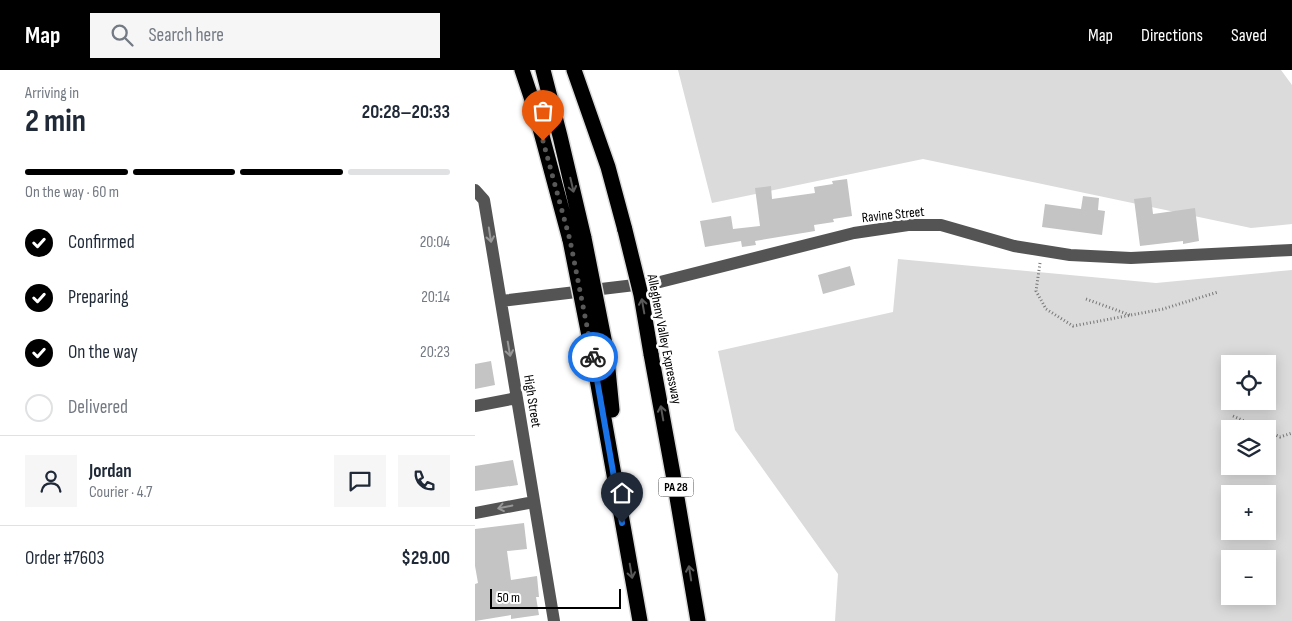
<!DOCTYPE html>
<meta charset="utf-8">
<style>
:root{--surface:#fff;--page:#f6f6f7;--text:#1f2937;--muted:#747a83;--line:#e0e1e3;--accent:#000}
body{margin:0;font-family:"Sofia Sans Condensed",sans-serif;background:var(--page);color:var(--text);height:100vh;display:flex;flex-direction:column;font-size:19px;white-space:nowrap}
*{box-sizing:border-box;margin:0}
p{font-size:16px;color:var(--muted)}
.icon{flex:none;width:28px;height:28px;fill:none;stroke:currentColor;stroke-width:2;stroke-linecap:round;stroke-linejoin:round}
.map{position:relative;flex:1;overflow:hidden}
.panel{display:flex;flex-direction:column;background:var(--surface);width:475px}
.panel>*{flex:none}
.controls{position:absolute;left:746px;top:285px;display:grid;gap:10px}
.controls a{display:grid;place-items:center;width:55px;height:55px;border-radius:0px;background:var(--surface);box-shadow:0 2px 12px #0003;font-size:25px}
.scale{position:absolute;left:15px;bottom:12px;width:131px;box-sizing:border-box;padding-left:5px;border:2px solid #000;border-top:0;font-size:14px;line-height:18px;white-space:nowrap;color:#000;-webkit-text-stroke:4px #fff;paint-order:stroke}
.pin{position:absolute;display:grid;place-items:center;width:42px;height:42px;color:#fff;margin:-51px -21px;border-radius:50% 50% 50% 0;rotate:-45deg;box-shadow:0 0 5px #0007}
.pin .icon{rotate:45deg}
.courier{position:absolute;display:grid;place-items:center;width:50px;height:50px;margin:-25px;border:4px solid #1a73e8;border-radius:50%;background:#fff;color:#222;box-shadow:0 1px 6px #0007}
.head em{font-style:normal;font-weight:700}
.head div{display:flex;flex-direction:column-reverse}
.head{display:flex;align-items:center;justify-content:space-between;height:85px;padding:0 25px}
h1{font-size:32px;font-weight:700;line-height:38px}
.bar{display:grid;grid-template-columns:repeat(4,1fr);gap:8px 5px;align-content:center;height:60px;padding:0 25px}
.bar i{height:6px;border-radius:4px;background:var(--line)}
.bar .selected{background:var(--accent)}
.bar p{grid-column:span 4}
.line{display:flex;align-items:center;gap:12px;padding:0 25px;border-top:1px solid var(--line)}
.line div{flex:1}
.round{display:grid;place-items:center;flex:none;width:52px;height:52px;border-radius:0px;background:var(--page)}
ol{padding:0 25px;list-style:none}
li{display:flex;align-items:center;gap:15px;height:55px}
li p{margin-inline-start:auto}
li .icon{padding:5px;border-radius:50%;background:var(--accent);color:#fff;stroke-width:4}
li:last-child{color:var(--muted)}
li i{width:28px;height:28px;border:2px solid var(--line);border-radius:50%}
header{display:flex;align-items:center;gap:30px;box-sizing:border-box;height:70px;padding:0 25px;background:var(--accent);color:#fff}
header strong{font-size:24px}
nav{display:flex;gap:28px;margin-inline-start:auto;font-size:18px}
.search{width:350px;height:45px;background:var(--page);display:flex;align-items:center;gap:12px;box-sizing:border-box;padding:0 18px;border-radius:0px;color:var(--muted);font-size:19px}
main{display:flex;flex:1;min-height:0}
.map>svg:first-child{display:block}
</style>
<header>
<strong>Map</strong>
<div class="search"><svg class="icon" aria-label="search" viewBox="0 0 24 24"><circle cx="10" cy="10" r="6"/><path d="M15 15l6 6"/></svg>Search here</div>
<nav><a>Map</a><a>Directions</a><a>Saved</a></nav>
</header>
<main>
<section class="panel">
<div class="head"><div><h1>2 min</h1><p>Arriving in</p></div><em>20:28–20:33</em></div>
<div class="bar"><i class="selected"></i><i class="selected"></i><i class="selected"></i><i></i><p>On the way · 60 m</p></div>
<ol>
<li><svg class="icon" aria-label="check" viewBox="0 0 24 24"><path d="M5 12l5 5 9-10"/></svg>Confirmed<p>20:04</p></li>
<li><svg class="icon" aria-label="check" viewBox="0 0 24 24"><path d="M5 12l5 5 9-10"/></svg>Preparing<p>20:14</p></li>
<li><svg class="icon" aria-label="check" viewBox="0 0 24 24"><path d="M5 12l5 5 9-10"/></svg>On the way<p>20:23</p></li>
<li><i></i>Delivered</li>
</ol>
<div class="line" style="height:90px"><a class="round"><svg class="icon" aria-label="person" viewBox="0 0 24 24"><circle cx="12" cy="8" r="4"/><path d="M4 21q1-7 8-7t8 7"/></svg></a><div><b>Jordan</b><p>Courier · 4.7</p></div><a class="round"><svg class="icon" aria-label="chat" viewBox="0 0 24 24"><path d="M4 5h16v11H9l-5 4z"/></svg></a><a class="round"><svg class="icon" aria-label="phone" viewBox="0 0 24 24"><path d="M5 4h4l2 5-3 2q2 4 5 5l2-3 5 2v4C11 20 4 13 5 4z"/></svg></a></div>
<div class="line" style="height:65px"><div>Order #7603</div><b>$29.00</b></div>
</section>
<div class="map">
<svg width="817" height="551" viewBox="0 0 817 551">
<rect width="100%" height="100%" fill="#fff"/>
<path fill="#dbdbdb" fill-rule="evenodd" d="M203 0H806L817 15V154L776 158 448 89 237 133Z
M423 189 681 213 817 200V551H360L363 504 260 360 243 281 418 242ZM755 294H792V331H755ZM755 359H792V396H755ZM755 424H792V461H755ZM755 489H792V526H755Z"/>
<path fill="#c4c4c4" d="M372 109 377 146 358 149 359 152 339 155 340 161 280 171 281 175 267 177 266 171 230 177 225 151 256 146 258 159 285 156 280 118 296 116 297 129 340 123 339 117 358 114 357 111Z
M608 126 624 128 623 140 630 141 627 165 567 157 570 134 606 139Z
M676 127 678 144 720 138 724 171 708 174V171L665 176 659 129Z
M375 196 380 215 348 224 343 205Z
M16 291 20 315 0 319V294Z
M38 390 43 415 0 421V396Z
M49 453 52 479 32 481 36 510 62 506 64 527H61L64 545 36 549V545L0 551V514L3 513 0 496V459Z"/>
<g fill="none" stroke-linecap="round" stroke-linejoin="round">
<defs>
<path id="highway" d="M47 0 59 36 95 170
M68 0 85 66 109 168
M99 0 133 97 150 160
M131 279 137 340
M117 281 165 551
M176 284 198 404 223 551"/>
</defs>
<use href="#highway" stroke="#dbdbdb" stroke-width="18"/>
<path stroke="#767676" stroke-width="3" stroke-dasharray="1 2.5" stroke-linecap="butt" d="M565 193 561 221 571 239 598 256 688 239 743 222
M611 229 655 245
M758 346 787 359
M792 361 805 367 817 363"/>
<path stroke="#545454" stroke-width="12" d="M0 120 9 130 79 551
M26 231 185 212 379 163 433 155H466L539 176 595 185 656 188 817 180
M0 336 42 328
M0 443 59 432"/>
<use href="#highway" stroke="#000" stroke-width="15"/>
<defs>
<path id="highway-bridge" d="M150 160 166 225 176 284
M109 168 131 279
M95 170 117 281"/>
</defs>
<use href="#highway-bridge" stroke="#dbdbdb" stroke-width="18" stroke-linecap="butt"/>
<use href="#highway-bridge" stroke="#000" stroke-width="15"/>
</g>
<defs><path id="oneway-shaft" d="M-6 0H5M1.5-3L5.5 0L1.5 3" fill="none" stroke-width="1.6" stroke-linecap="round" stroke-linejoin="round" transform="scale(1.25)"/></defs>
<g stroke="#595959">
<use href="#oneway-shaft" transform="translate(97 115) rotate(77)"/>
<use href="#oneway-shaft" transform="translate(168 236) rotate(-100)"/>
<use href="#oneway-shaft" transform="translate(187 343) rotate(-100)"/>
<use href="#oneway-shaft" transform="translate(156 501) rotate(80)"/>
<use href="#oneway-shaft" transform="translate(215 503) rotate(-99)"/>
</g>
<g stroke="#989898">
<use href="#oneway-shaft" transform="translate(15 165) rotate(81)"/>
<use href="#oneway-shaft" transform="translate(34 279) rotate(80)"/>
<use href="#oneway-shaft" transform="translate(30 437) rotate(169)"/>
</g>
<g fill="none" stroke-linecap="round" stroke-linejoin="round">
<path stroke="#595959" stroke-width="5" stroke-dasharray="0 9" d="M68 71 95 170 118 287"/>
<path stroke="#1a73e8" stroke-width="6" d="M118 287 147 453"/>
</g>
<g text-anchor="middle" stroke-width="5" stroke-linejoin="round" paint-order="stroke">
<rect fill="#fff" stroke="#4c4c4c" stroke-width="1" x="183.5" y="407.5" width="35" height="19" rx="4"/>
<g font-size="12" font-weight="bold" fill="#000">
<text x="201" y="421">PA 28</text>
</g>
<g font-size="14" fill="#000" stroke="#fff">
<text transform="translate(418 144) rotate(-6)" y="5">Ravine Street</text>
<text transform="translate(190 269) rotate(79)" y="5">Allegheny Valley Expressway</text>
<text transform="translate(58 331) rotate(81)" y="5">High Street</text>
</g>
</g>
</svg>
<div class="controls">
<a><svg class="icon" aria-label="locate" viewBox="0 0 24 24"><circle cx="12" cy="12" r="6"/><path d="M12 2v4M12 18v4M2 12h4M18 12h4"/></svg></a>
<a><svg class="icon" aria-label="layers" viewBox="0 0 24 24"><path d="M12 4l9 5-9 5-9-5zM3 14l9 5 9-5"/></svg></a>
<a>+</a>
<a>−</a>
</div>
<div class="scale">50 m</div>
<div class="pin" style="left:68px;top:71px;background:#ea580c"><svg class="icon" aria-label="bag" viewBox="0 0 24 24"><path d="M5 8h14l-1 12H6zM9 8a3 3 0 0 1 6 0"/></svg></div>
<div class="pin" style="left:147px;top:453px;background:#1f2937"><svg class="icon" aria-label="home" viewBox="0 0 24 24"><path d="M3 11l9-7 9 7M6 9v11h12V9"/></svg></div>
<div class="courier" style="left:118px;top:287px"><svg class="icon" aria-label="bike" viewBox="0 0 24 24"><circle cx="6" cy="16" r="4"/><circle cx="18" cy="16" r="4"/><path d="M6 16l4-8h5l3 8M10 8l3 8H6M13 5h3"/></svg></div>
</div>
</main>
